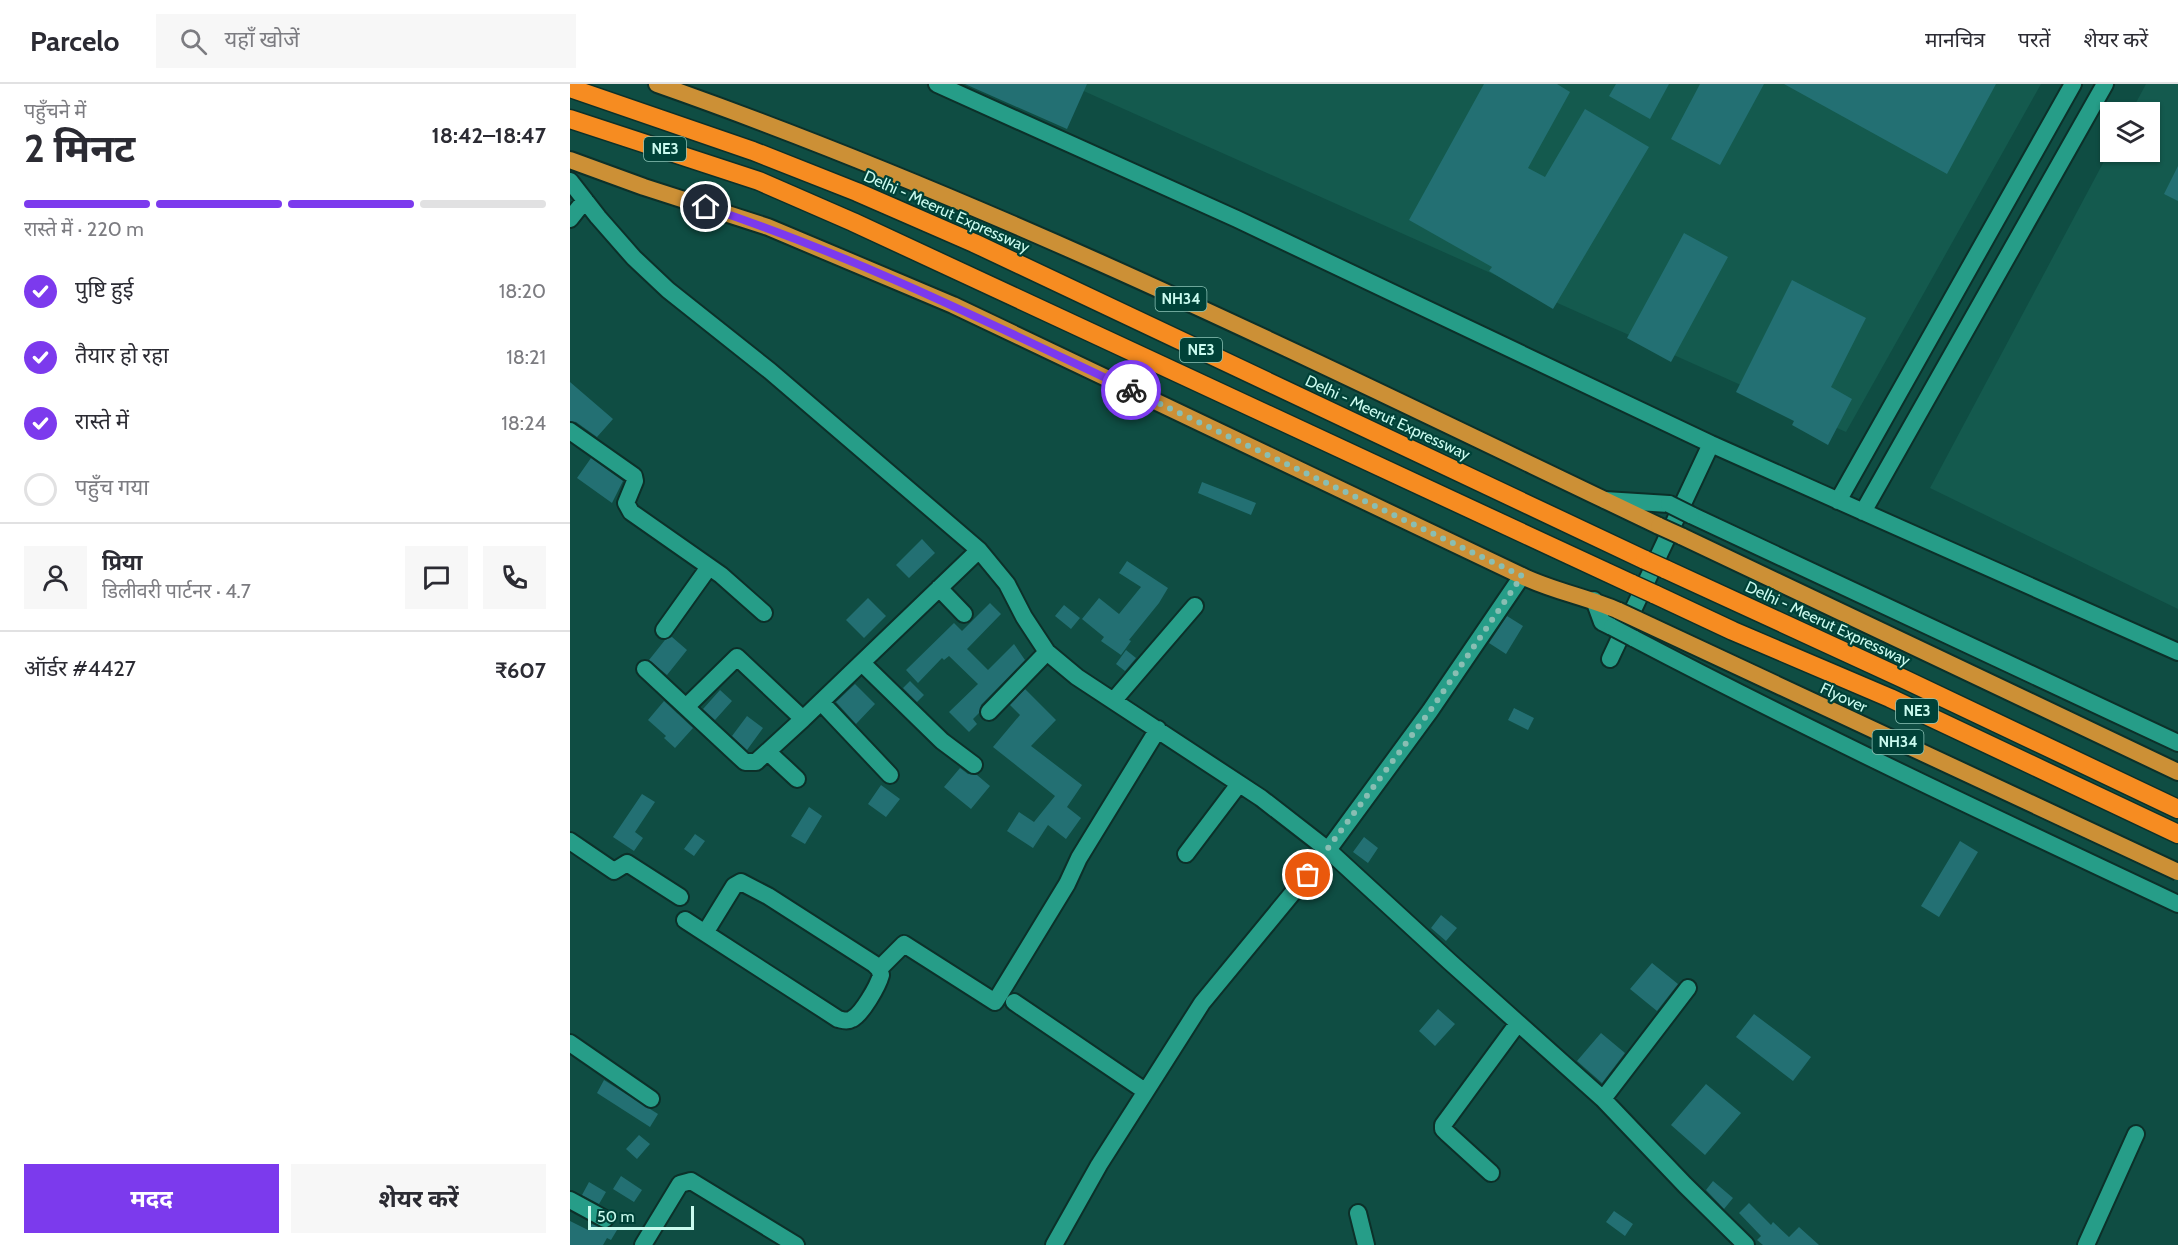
<!DOCTYPE html>
<html lang="hi">
<meta charset="utf-8">
<style>
:root{--surface:#fff;--page:#f7f7f7;--text:#2b2b33;--muted:#7c7c81;--line:#e1e1e2;--accent:#7c3aed}
body{margin:0;font-family:Cabin,"Noto Sans Devanagari",sans-serif;background:var(--page);color:var(--text);height:100vh;display:flex;flex-direction:column;font-size:22px;white-space:nowrap}
*{box-sizing:border-box;margin:0}
p{font-size:20px;color:var(--muted)}
.icon{flex:none;width:33px;height:33px;fill:none;stroke:currentColor;stroke-width:2;stroke-linecap:round;stroke-linejoin:round}
.map{position:relative;flex:1;overflow:hidden}
.details{display:flex;flex-direction:column;background:var(--surface);width:570px}
.details>*{flex:none}
.fabs{position:absolute;left:1530px;top:18px;display:grid;gap:12px}
.fabs a{display:grid;place-items:center;width:60px;height:60px;border-radius:0px;background:var(--surface);box-shadow:0 2px 4px #0004;font-size:30px}
.scale{position:absolute;left:18px;bottom:15px;width:106px;box-sizing:border-box;padding-left:6px;border:3px solid #cafbef;border-top:0;font-size:16px;line-height:21px;white-space:nowrap;color:#cafbef;-webkit-text-stroke:4px #004238;paint-order:stroke}
.pin{position:absolute;display:grid;place-items:center;width:51px;height:51px;color:#fff;margin:-26px;border:3px solid #fff;border-radius:50%;box-shadow:0 2px 6px #0007}
.courier{position:absolute;display:grid;place-items:center;width:60px;height:60px;margin:-30px;border:4px solid #7c3aed;border-radius:50%;background:#fff;color:#222;box-shadow:0 2px 8px #0007}
.headline em{font-style:normal;font-weight:700}
.headline div{display:flex;flex-direction:column-reverse}
.headline{display:flex;align-items:center;justify-content:space-between;height:102px;padding:0 24px}
h1{font-size:39px;font-weight:700;line-height:45px}
.bar{display:grid;grid-template-columns:repeat(4,1fr);gap:9px 6px;align-content:center;height:72px;padding:0 24px}
.bar i{height:8px;border-radius:4px;background:var(--line)}
.bar .active{background:var(--accent)}
.bar p{grid-column:span 4}
.line{display:flex;align-items:center;gap:15px;padding:0 24px;border-top:2px solid var(--line)}
.line div{flex:1}
.round{display:grid;place-items:center;flex:none;width:63px;height:63px;border-radius:0px;background:var(--page)}
ol{padding:0 24px;list-style:none}
li{display:flex;align-items:center;gap:18px;height:66px}
li p{margin-inline-start:auto}
li .icon{padding:6px;border-radius:50%;background:var(--accent);color:#fff;stroke-width:4}
li:last-child{color:var(--muted)}
li i{width:33px;height:33px;border:3px solid var(--line);border-radius:50%}
.primary-button{display:flex;gap:12px;margin-top:auto;padding:12px 24px}
.primary-button a{flex:1;height:69px;border-radius:0px;background:var(--accent);color:#fff;font-size:24px;font-weight:700;line-height:69px;text-align:center}
.primary-button a+a{background:var(--page);color:var(--text)}
header{display:flex;align-items:center;gap:36px;box-sizing:border-box;height:84px;padding:0 30px;background:var(--surface);border-bottom:2px solid var(--line)}
header strong{font-size:28px}
nav{display:flex;gap:33px;margin-inline-start:auto;font-size:21px}
.search{width:420px;height:54px;background:var(--page);display:flex;align-items:center;gap:15px;box-sizing:border-box;padding:0 21px;border-radius:0px;color:var(--muted);font-size:22px}
main{display:flex;flex:1;min-height:0}
.map>svg:first-child{display:block}
</style>
<header>
<strong>Parcelo</strong>
<div class="search"><svg class="icon" aria-label="search" viewBox="0 0 24 24"><circle cx="10" cy="10" r="6"/><path d="M15 15l6 6"/></svg>यहाँ खोजें</div>
<nav><a>मानचित्र</a><a>परतें</a><a>शेयर करें</a></nav>
</header>
<main>
<section class="details">
<div class="headline"><div><h1>2 मिनट</h1><p>पहुँचने में</p></div><em>18:42–18:47</em></div>
<div class="bar"><i class="active"></i><i class="active"></i><i class="active"></i><i></i><p>रास्ते में · 220 m</p></div>
<ol>
<li><svg class="icon" aria-label="check" viewBox="0 0 24 24"><path d="M5 12l5 5 9-10"/></svg>पुष्टि हुई<p>18:20</p></li>
<li><svg class="icon" aria-label="check" viewBox="0 0 24 24"><path d="M5 12l5 5 9-10"/></svg>तैयार हो रहा<p>18:21</p></li>
<li><svg class="icon" aria-label="check" viewBox="0 0 24 24"><path d="M5 12l5 5 9-10"/></svg>रास्ते में<p>18:24</p></li>
<li><i></i>पहुँच गया</li>
</ol>
<div class="line" style="height:108px"><a class="round"><svg class="icon" aria-label="person" viewBox="0 0 24 24"><circle cx="12" cy="8" r="4"/><path d="M4 21q1-7 8-7t8 7"/></svg></a><div><b>प्रिया</b><p>डिलीवरी पार्टनर · 4.7</p></div><a class="round"><svg class="icon" aria-label="chat" viewBox="0 0 24 24"><path d="M4 5h16v11H9l-5 4z"/></svg></a><a class="round"><svg class="icon" aria-label="phone" viewBox="0 0 24 24"><path d="M5 4h4l2 5-3 2q2 4 5 5l2-3 5 2v4C11 20 4 13 5 4z"/></svg></a></div>
<div class="line" style="height:78px"><div>ऑर्डर #4427</div><b>₹607</b></div>
<div class="primary-button"><a>मदद</a><a>शेयर करें</a></div>
</section>
<div class="map">
<svg width="1608" height="1161" viewBox="0 0 1608 1161">
<rect width="100%" height="100%" fill="#0f4d43"/>
<path fill="#145a4e" d="M498 0H1471L1276 348Z
M1576 0H1608V525L1360 404 1540 66V68H1580V28H1561Z"/>
<path fill="#237073" d="M395 0H517L497 45Z
M914 0H987L1000 8 958 84 975 93 1015 25 1079 63 983 225 919 187 922 183 839 136Z
M1046 0H1099L1080 35 1039 12Z
M1130 0H1194L1150 81 1101 55Z
M1214 0H1426L1377 90Z
M1608 82V117L1594 110Z
M1114 149 1158 173 1101 278 1057 254Z
M1222 196 1296 234 1261 303 1282 315 1258 361 1222 341 1224 337 1166 308Z
M0 298 43 335 27 353 6 338 0 337Z
M21 374 53 397 42 419 7 394Z
M632 398 686 419 681 431 628 409Z
M352 455 365 469 339 494 326 481Z
M557 477 598 504 589 519 559 556 561 557 551 571 531 557 534 553 512 535 529 514 549 530 571 503 549 489Z
M298 514 316 532 294 554 276 536Z
M420 519 431 530 397 565 418 586 444 560 455 576 411 621 409 629 403 635 407 640 399 648 379 628 408 600 379 572 374 576 372 574 348 599 336 586 384 539 392 547Z
M494 521 510 534 501 545 485 532Z
M937 532 953 542 936 570 919 559Z
M102 553 117 566 97 591 79 576 95 556Z
M556 566 566 574 555 587 546 580Z
M340 597 354 611 347 618 333 604Z
M285 600 305 620 286 640 266 618Z
M455 605 486 636 461 662 512 701 497 723 511 734 496 755 478 741 463 764 437 747 449 728 464 738 485 712 423 663 450 631 440 621Z
M150 606 162 617 145 636 133 625Z
M94 617 123 644 105 664 94 654 96 652 78 636Z
M944 624 964 634 958 646 938 636Z
M177 632 193 644 177 666 162 652Z
M390 684 398 690 407 691 420 702 401 725 374 703Z
M311 701 330 715 316 733 298 720Z
M72 710 85 718 65 748 73 754 64 767 43 753Z
M239 723 252 732 235 760 221 752Z
M125 750 135 757 124 772 114 765Z
M794 753 808 764 798 779 783 768Z
M1390 757 1408 768 1369 833 1351 822Z
M871 831 887 844 876 857 861 844Z
M1082 879 1108 900 1087 927 1060 905Z
M868 925 885 940 865 962 849 947Z
M1184 930 1241 973 1223 997 1166 953Z
M1031 949 1055 969 1032 999 1007 977Z
M34 996 88 1030 80 1043 27 1009Z
M1136 1000 1171 1029 1135 1071 1101 1041Z
M69 1051 80 1060 67 1075 56 1065Z
M51 1092 72 1106 64 1118 43 1105Z
M1143 1097 1163 1114 1154 1125 1136 1106Z
M19 1098 36 1108 29 1120 12 1111Z
M1179 1119 1201 1141 1203 1138 1219 1153 1229 1143 1249 1161H1193L1187 1156 1191 1152 1169 1129Z
M1044 1127 1063 1140 1055 1152 1036 1138Z
M0 1137 18 1146 22 1140 31 1144 36 1145 42 1143 47 1146 41 1156 37 1154 33 1161H0Z"/>
<g fill="none" stroke-linecap="round" stroke-linejoin="round">
<defs>
<path id="minor" d="M0 97 28 133 64 174 98 206 200 287 409 466 437 500 454 533 477 568 507 593 691 714 758 766 880 878 1033 1015 1115 1101 1176 1161
M0 135 15 116
M0 347 64 392 65 397 56 419 61 428 151 491 194 529
M369 504 394 530
M94 546 139 483
M292 579 372 657 404 681
M75 585 175 678H186L233 635
M544 616 625 522
M251 618 320 691
M116 623 167 573 233 635 409 466
M419 628 477 568
M198 668 227 695
M0 757 44 787 57 779 110 813
M616 770 669 700
M115 836 135 849 268 935C273 936 277 938 282 935 292 930 308 902 311 891L309 885 304 880 198 812 171 798 164 802 135 849
M309 885 334 860 425 918 497 800 509 774 588 645
M444 918 575 1007
M0 959 81 1015
M1033 1015 1118 904
M921 1089 877 1049 873 1045V1041L948 939
M0 1116 35 1135
M788 1129 796 1161
M73 1161 110 1100 121 1097 226 1161
M484 1161 529 1081 632 919 758 766 860 627 952 492
M1516 1161 1566 1050"/>
<path id="tertiary" d="M1035 416 1099 420
M1121 431 1608 659
M1024 516 1032 538 1042 543
M1063 554C1242 648 1425 734 1608 820"/>
<path id="secondary" d="M367 0 667 135 1141 360 1608 568
M1268 417 1503 0
M1293 428 1535 0
M1040 575 1141 360"/>
<path id="trunk" d="M87 0C432 121 760 285 1089 442
M0 76 74 103 198 143 383 221 952 492C983 507 1017 513 1049 527
M1111 452 1608 688"/>
<path id="motorway" d="M0 4 183 67 287 108 404 159 1075 476
M0 35 189 97 283 138 1062 500
M1095 485 1334 595 1608 725
M1084 510 1163 547 1320 614 1608 750"/>
</defs>
<use href="#minor" stroke="#0c3029" stroke-width="20"/>
<use href="#tertiary" stroke="#0c3029" stroke-width="20"/>
<use href="#secondary" stroke="#0c3029" stroke-width="20"/>
<use href="#trunk" stroke="#0c3029" stroke-width="20"/>
<use href="#motorway" stroke="#0c3029" stroke-width="21"/>
<use href="#minor" stroke="#269d88" stroke-width="16"/>
<use href="#tertiary" stroke="#269d88" stroke-width="16"/>
<use href="#secondary" stroke="#269d88" stroke-width="16"/>
<use href="#trunk" stroke="#cc9036" stroke-width="16"/>
<use href="#motorway" stroke="#f68c21" stroke-width="18"/>
<defs>
<path id="tertiary-bridge" d="M1099 420 1121 431
M1042 543 1063 554"/>
<path id="trunk-bridge" d="M1089 442 1111 452
M1049 527 1608 788"/>
<path id="motorway-bridge" d="M1075 476 1095 485
M1062 500 1084 510"/>
</defs>
<use href="#tertiary-bridge" stroke="#0c3029" stroke-width="20" stroke-linecap="butt"/>
<use href="#trunk-bridge" stroke="#0c3029" stroke-width="20" stroke-linecap="butt"/>
<use href="#motorway-bridge" stroke="#0c3029" stroke-width="21" stroke-linecap="butt"/>
<use href="#tertiary-bridge" stroke="#269d88" stroke-width="16"/>
<use href="#trunk-bridge" stroke="#cc9036" stroke-width="16"/>
<use href="#motorway-bridge" stroke="#f68c21" stroke-width="18"/>
</g>
<g fill="none" stroke-linecap="round" stroke-linejoin="round">
<path stroke="#89beb3" stroke-width="6" stroke-dasharray="0 10.8" d="M561 306 952 492 860 627 738 791"/>
<path stroke="#7c3aed" stroke-width="8" d="M136 123C283 171 421 240 561 306"/>
</g>
<g text-anchor="middle" stroke-width="4.5" stroke-linejoin="round" paint-order="stroke">
<g fill="#004238" stroke="#8dc4b8" stroke-width="1.5">
<rect x="74" y="53" width="42" height="24" rx="4.5"/>
<rect x="585.5" y="203" width="51" height="24" rx="4.5"/>
<rect x="610" y="254" width="42" height="24" rx="4.5"/>
<rect x="1326" y="615" width="42" height="24" rx="4.5"/>
<rect x="1302.5" y="646" width="51" height="24" rx="4.5"/>
</g>
<g font-size="15" font-weight="bold" fill="#cafbef">
<text x="95" y="70">NE3</text>
<text x="611" y="220">NH34</text>
<text x="631" y="271">NE3</text>
<text x="1347" y="632">NE3</text>
<text x="1328" y="663">NH34</text>
</g>
<g font-size="16" fill="#cafbef" stroke="#004238">
<text transform="translate(377 127) rotate(24)" y="6">Delhi - Meerut Expressway</text>
<text transform="translate(818 333) rotate(25)" y="6">Delhi - Meerut Expressway</text>
<text transform="translate(1258 539) rotate(25)" y="6">Delhi - Meerut Expressway</text>
<text transform="translate(1274 613) rotate(25)" y="6">Flyover</text>
</g>
</g>
</svg>
<div class="fabs">
<a><svg class="icon" aria-label="layers" viewBox="0 0 24 24"><path d="M12 4l9 5-9 5-9-5zM3 14l9 5 9-5"/></svg></a>
</div>
<div class="scale">50 m</div>
<div class="pin" style="left:738px;top:791px;background:#ea580c"><svg class="icon" aria-label="bag" viewBox="0 0 24 24"><path d="M5 8h14l-1 12H6zM9 8a3 3 0 0 1 6 0"/></svg></div>
<div class="pin" style="left:136px;top:123px;background:#1f2937"><svg class="icon" aria-label="home" viewBox="0 0 24 24"><path d="M3 11l9-7 9 7M6 9v11h12V9"/></svg></div>
<div class="courier" style="left:561px;top:306px"><svg class="icon" aria-label="bike" viewBox="0 0 24 24"><circle cx="6" cy="16" r="4"/><circle cx="18" cy="16" r="4"/><path d="M6 16l4-8h5l3 8M10 8l3 8H6M13 5h3"/></svg></div>
</div>
</main>
